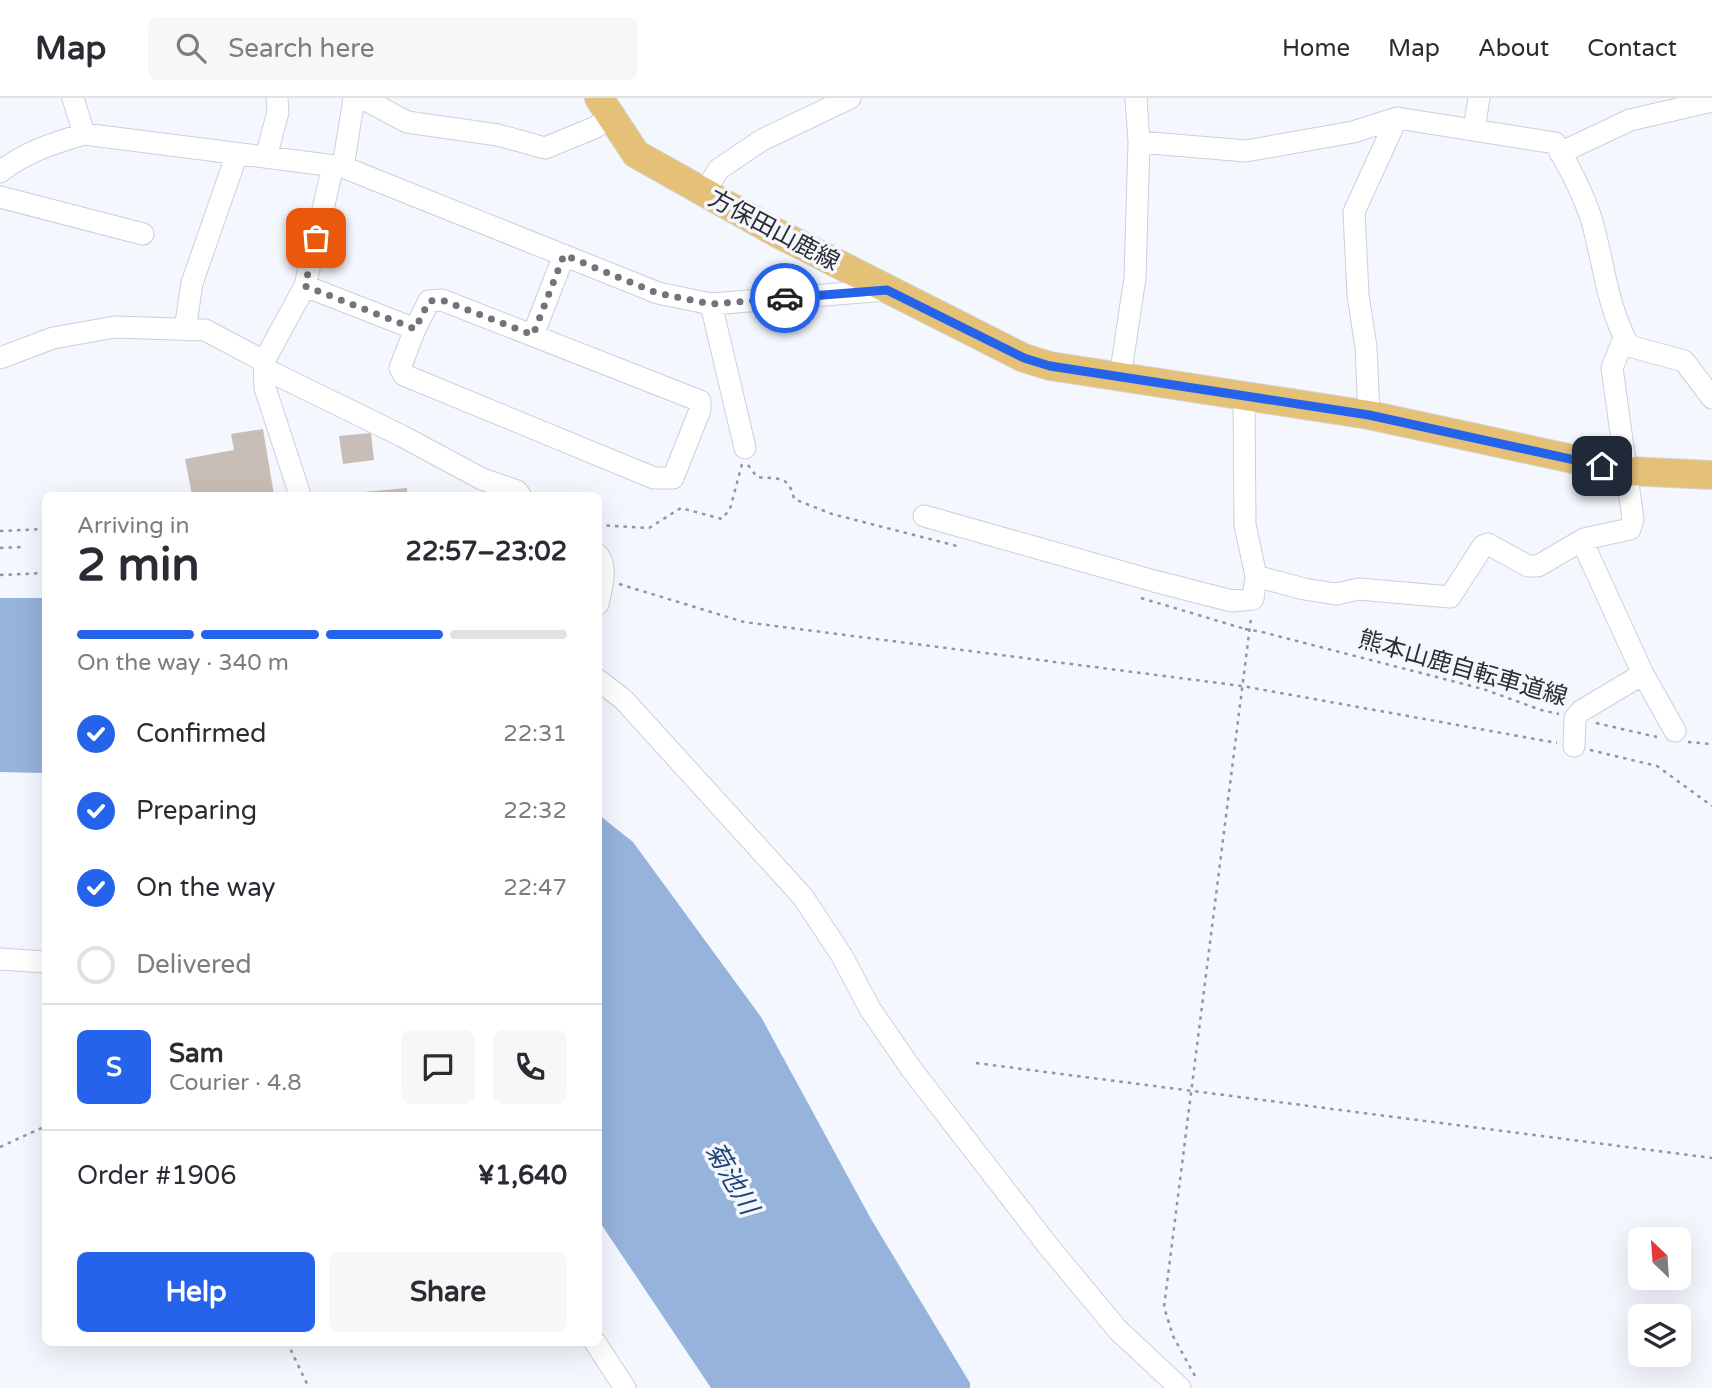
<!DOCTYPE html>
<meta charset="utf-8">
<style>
:root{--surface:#fff;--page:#f7f7f7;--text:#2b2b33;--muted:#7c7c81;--line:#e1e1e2;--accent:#2563eb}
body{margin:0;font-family:"Varela Round","Noto Sans JP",sans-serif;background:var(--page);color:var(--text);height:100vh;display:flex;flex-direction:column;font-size:26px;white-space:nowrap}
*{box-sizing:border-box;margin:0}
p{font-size:23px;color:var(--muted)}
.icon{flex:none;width:38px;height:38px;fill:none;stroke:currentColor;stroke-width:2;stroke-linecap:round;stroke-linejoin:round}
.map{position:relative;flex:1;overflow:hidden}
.drawer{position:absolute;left:42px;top:394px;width:560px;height:854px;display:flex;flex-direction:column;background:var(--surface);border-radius:10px;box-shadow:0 7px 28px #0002}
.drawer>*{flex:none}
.needle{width:46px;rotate:335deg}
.buttons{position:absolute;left:1628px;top:1129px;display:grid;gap:14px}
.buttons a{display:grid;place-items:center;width:63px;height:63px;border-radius:10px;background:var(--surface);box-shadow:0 7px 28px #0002;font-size:35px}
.pin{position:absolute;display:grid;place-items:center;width:60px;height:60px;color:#fff;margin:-30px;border-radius:14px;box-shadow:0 4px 10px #0006}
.courier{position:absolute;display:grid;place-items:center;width:70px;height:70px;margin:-35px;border:5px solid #2563eb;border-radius:50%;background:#fff;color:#222;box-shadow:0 2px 9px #0007}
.overview em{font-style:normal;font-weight:700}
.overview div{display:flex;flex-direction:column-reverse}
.overview{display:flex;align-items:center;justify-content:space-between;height:119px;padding:0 35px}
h1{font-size:46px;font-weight:700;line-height:52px}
.bar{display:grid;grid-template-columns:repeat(4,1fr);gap:10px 7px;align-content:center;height:84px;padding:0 35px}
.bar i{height:9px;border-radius:5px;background:var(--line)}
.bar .on{background:var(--accent)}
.bar p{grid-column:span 4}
.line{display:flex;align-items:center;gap:18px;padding:0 35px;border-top:2px solid var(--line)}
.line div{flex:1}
.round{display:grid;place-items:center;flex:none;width:74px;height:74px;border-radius:10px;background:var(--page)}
ol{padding:0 35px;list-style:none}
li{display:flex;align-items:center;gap:21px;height:77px}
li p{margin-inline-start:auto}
li .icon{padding:7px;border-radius:50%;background:var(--accent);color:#fff;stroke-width:4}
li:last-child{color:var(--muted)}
li i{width:38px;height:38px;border:4px solid var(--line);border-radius:50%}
.primary-button{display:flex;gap:14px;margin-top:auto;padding:14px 35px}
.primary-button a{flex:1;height:80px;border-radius:10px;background:var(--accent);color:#fff;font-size:28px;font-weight:700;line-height:80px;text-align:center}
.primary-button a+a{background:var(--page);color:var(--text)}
header{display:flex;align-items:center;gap:42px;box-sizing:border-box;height:98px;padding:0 35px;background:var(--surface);border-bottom:2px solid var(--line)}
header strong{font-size:33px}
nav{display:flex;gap:38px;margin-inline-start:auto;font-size:24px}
.search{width:490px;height:63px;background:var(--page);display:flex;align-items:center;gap:18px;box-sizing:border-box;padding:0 24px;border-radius:10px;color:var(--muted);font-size:26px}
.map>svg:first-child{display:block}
</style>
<header>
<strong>Map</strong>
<div class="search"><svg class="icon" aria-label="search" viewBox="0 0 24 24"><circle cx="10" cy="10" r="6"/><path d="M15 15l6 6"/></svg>Search here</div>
<nav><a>Home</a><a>Map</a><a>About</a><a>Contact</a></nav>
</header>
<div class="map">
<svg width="1712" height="1290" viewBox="0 0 1712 1290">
<rect width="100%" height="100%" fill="#f4f7fe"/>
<path fill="#96b3db" d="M0 500H45V675L0 674Z
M599 717 633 744 761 919 871 1121 970 1285V1290H711L599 1123Z"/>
<path fill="#c9bdb7" d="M263 331 274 397H192L185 361 234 352 231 336Z
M371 335 374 362 343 366 339 338Z
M407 390V397H353V395Z"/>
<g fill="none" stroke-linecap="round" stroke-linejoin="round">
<defs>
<path id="minor" d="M73 0 84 36
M362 0 407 24 498 37 545 50 594 30 611 20
M1474 32 1479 0
M1139 44 1246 53 1353 34 1397 20 1555 45C1570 70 1583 95 1592 123 1604 166 1607 209 1629 248L1684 263 1712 300
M1560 55 1630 22 1712 3
M266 59 278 14 277 0
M343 69 354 0
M0 74C25 54 54 45 84 36L343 69 658 195 711 206 887 192
M704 95 719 71 762 42 850 0
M0 99 143 136
M305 188 415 231 429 203 442 202 700 303V312L673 380H654L404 277 400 270 415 231
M711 206 745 350
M185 232 192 185 237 56
M533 237 564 157
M0 260 53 240 115 229 205 232 264 263
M265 271 402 338 482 381 517 393 520 397
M1120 279 1135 180 1139 44 1136 0
M1369 317 1366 249 1358 197 1354 114 1397 20
M300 397 265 290 264 263 305 188 333 68
M924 418 1154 483 1232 503 1253 501 1256 478 1245 427 1244 297
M1582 443 1643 576 1675 633
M598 457C608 470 601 491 598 506
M1256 478 1304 491 1336 496 1359 491 1450 499 1483 448 1488 446 1528 468H1538L1584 441 1630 431 1633 421 1612 270 1624 240
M598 582 623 601 803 799 842 858 870 911 912 972 1049 1149 1118 1232 1180 1290
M1574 648 1575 620 1581 613 1643 576
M0 861 46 864
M595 1244 625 1290"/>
<path id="major" d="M599 0 636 56 777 135 1024 260 1050 268 1369 317 1628 373 1712 377"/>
</defs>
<use href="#minor" stroke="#cad0da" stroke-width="23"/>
<use href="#major" stroke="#d5d5d6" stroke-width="30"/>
<path stroke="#93969b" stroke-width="2.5" stroke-dasharray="3.5 5" stroke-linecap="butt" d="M748 367 757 379C778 381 789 377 794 401L832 416 957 448
M598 427 649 430 681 410 722 421 730 411 742 366
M0 433 46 431
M0 450 22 449
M0 477 46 475
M619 486 744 524 1242 588 1557 645
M1141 500 1245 531
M1262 534 1483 591 1541 612 1559 616
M1596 625 1657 639
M1688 644 1712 646
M1590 652 1657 668 1712 708
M976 965 1712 1060
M0 1049 46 1028
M287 1244 309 1290
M1195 1278 1173 1238 1164 1209 1251 520"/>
<use href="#minor" stroke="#fff" stroke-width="21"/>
<use href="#major" stroke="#e5c077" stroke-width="28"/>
<path stroke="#93969b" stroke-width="2.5" stroke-dasharray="3.5 5" stroke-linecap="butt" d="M1245 531 1262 534"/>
</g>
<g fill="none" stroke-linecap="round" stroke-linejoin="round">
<path stroke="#727479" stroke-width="7" stroke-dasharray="0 12.6" d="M316 140 305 188 415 231 429 203 442 202 533 237 564 157 657 195 711 206 785 200"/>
<path stroke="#2563eb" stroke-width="9" d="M785 200 887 192 1024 260 1050 268 1369 317 1602 368"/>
</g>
<g text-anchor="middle" stroke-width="7" stroke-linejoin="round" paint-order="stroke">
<g font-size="24" fill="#2c2e32" stroke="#f4f7fe">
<text transform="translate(774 132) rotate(28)" y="8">方保田山鹿線</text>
<text transform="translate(1463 570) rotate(16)" y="8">熊本山鹿自転車道線</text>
</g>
<g font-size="26" font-style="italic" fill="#1f4476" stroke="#f4f7fe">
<text transform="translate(732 1080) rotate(60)" y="9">菊池川</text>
</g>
</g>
</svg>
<div class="buttons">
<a><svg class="needle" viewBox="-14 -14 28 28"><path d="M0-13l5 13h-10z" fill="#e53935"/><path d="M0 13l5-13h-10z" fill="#7c7c81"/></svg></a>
<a><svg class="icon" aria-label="layers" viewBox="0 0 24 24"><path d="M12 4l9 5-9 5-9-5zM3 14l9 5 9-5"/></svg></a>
</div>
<div class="pin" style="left:316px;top:140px;background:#ea580c"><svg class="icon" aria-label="bag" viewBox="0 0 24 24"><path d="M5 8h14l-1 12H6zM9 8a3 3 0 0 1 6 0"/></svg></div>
<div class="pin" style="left:1602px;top:368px;background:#1f2937"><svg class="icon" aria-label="home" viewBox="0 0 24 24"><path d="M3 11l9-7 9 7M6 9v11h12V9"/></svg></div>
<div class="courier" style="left:785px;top:200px"><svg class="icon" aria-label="car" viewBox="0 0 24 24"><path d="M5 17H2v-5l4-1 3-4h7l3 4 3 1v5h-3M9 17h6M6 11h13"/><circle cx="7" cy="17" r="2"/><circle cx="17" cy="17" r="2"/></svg></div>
<section class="drawer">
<div class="overview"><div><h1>2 min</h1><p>Arriving in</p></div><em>22:57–23:02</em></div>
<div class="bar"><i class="on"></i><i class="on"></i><i class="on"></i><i></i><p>On the way · 340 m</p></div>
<ol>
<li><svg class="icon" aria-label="check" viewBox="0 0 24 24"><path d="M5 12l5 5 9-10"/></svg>Confirmed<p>22:31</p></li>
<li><svg class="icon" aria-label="check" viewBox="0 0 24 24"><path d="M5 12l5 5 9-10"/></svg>Preparing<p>22:32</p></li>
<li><svg class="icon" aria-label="check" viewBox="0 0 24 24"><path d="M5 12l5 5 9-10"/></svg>On the way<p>22:47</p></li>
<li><i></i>Delivered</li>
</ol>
<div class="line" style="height:126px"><b class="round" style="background:var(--accent);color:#fff">S</b><div><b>Sam</b><p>Courier · 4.8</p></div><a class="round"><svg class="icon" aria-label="chat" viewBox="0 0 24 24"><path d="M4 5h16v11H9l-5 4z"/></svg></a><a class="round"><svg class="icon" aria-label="phone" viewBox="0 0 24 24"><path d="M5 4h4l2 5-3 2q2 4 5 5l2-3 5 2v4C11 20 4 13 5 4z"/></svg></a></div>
<div class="line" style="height:91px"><div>Order #1906</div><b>¥1,640</b></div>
<div class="primary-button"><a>Help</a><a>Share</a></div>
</section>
</div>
